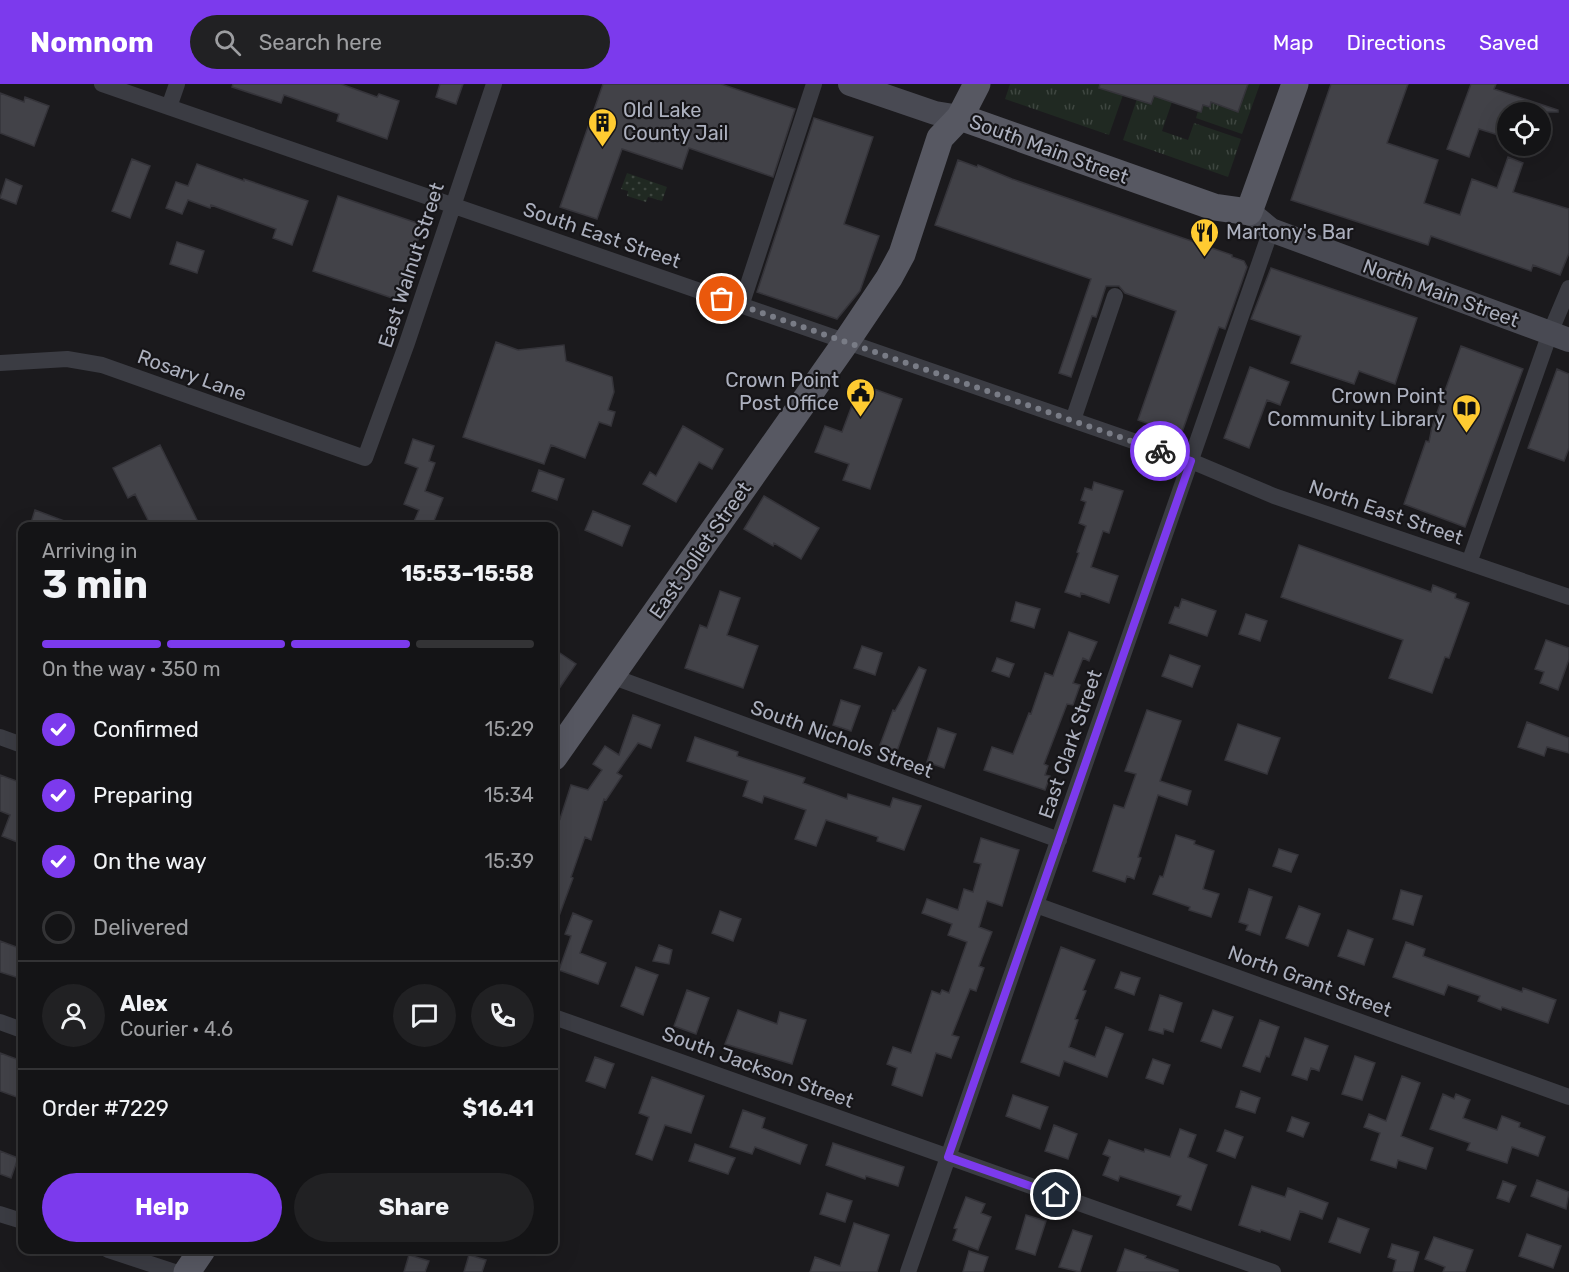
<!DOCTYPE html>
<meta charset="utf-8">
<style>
:root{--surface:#141416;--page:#212123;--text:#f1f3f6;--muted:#9d9ea1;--line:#333335;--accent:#7c3aed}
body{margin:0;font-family:Rubik,sans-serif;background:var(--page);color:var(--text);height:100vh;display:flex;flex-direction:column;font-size:22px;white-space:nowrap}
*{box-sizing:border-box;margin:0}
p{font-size:20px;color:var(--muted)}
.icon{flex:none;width:33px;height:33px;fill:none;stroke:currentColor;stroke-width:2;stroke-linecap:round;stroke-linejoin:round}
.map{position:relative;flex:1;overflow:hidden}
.side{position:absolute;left:18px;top:438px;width:540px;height:732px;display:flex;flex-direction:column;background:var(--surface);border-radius:12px;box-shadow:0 6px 24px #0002,0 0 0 2px var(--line)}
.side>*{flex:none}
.fabs{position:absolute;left:1497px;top:18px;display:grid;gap:12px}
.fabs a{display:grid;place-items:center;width:54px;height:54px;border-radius:50%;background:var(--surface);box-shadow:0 6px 24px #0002,0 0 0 2px var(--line);font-size:30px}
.pin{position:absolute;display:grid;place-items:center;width:51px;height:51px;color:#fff;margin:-26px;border:3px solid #fff;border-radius:50%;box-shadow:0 2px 6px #0007}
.courier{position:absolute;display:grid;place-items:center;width:60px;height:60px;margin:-30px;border:4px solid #7c3aed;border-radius:50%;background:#fff;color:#222;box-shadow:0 2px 8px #0007}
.head em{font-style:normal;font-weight:700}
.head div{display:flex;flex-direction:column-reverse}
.head{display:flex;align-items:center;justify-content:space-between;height:102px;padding:0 24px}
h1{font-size:39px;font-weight:700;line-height:45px}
.bar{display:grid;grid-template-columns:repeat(4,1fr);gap:9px 6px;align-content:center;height:72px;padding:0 24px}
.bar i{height:8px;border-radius:4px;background:var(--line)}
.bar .on{background:var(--accent)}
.bar p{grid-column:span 4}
.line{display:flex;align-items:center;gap:15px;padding:0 24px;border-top:2px solid var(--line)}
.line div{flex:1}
.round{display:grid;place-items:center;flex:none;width:63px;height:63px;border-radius:32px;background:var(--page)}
ol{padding:0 24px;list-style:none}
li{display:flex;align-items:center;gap:18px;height:66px}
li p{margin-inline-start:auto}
li .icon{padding:6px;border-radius:50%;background:var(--accent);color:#fff;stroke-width:4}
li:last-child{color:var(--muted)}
li i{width:33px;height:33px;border:3px solid var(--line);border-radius:50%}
.button{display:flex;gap:12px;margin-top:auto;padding:12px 24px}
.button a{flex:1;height:69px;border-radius:36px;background:var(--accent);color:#fff;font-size:24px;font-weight:700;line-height:69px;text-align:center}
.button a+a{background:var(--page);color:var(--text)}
header{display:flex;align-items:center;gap:36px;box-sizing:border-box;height:84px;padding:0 30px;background:var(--accent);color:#fff}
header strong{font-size:28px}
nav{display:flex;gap:33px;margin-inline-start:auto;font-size:21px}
.search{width:420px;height:54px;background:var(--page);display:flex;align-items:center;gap:15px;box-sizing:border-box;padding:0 21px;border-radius:33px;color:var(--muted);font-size:22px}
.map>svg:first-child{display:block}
</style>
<header>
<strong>Nomnom</strong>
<div class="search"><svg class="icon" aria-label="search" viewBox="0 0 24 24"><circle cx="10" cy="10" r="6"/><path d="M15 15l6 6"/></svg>Search here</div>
<nav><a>Map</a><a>Directions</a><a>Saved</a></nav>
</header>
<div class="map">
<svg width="1569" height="1188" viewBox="0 0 1569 1188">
<defs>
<pattern id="grass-tufts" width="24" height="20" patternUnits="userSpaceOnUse" patternTransform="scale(1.5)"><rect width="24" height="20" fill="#202922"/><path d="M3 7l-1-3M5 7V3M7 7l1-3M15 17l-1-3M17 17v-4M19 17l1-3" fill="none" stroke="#3e4640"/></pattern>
<pattern id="park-dots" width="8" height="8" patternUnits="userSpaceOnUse" patternTransform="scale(1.5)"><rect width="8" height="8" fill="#202922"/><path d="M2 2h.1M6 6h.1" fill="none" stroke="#3e4640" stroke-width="1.8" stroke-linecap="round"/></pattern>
</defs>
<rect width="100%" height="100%" fill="#1b1a1d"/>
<path fill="url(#grass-tufts)" d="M1010 0H1112L1123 11 1109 51 1005 15Z
M1248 0H1260L1242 50 1196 34 1198 27 1201 28 1203 21 1209 23 1211 18 1238 28Z
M1156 5 1172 18 1162 47 1188 56 1194 39 1241 55 1228 93 1123 56 1137 15Z"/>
<path fill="url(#park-dots)" d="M627 89 667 103 662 117 648 113 646 118 627 112 628 107 621 105Z"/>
<path fill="#424248" stroke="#35343a" stroke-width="1.5" d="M233 0H341L377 13 379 10 399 17 387 55 337 37 339 30 284 11 281 19 232 3Z
M440 0H463L456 20 436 13Z
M603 0H721L795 25 773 93 689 64 682 85 622 65 597 135 560 123Z
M1100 0H1248L1238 28 1211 18 1210 23 1203 21 1201 28 1154 12 1151 20 1099 4Z
M1331 0H1408L1387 59 1438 76 1424 119 1460 131 1472 95 1497 104 1508 73 1523 79 1513 108 1569 125V169L1560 191 1533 181 1531 187 1431 152 1428 161 1291 116Z
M1471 0H1496L1494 5 1558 26V28H1508V54L1479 45 1469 73 1447 65Z
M0 9 24 18 25 13 49 22 34 62 0 49Z
M814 34 873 53 844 140 879 152 860 207 837 235 757 208Z
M132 75 150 82 130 134 112 127Z
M958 76 977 83 978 81 1012 95 1232 171V173L1244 177 1247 183 1225 245 1219 243 1181 351 1138 336 1176 227 1125 209 1119 202H1106L1096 233 1092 232 1071 293 1059 289 1091 195 935 141Z
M197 80 244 97V95L308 117 292 161 273 154 276 145 211 121 210 124 188 116 182 130 166 124 176 98 188 102Z
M6 95 22 102 16 120 0 114Z
M338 112 423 141 398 216 313 187Z
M177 158 204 167 197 189 170 180Z
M1271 184 1417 234 1395 300 1359 287 1354 300 1291 279 1301 252 1251 235Z
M496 258 518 266 564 261 566 277 612 293 614 308 608 326 615 328 611 342 599 338 585 374 551 361 544 380 463 353Z
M1461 262 1523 285 1465 443 1404 420 1426 357 1429 358 1432 343Z
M1250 283 1289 298 1280 321 1267 316 1249 364 1224 354Z
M1557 285 1569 290V364L1564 377 1528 364Z
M860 300 902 315 870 405 843 396 849 380 815 368 825 342 842 348Z
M683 342 723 365 712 385 699 378 676 418 643 400 650 388 656 392Z
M413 355 434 362 429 377 435 379 425 407 443 414 432 442H412L419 426 404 420 418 384 405 379Z
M160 361 200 442H151L135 410 128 414 113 384Z
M539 386 564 395 557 416 532 407Z
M1094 398 1123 407 1109 449 1103 447 1091 483 1118 492 1109 519 1081 509 1080 513 1065 508 1079 469 1077 468 1086 442 1079 439 1086 418 1081 416 1085 404 1092 406Z
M764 412 819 444 801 475 774 459 773 462 744 445Z
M35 426 75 441V442H30Z
M593 427 630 442 622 462 585 446Z
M1299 461 1431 508 1433 501 1456 510 1455 514 1469 519 1449 574 1445 573 1432 609 1389 594 1403 556 1281 513Z
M720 507 740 514 727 551 758 562 743 604 685 584 700 541 707 544Z
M1182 515 1216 527 1207 552 1169 539 1175 523 1179 524Z
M1016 518 1040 525 1034 544 1011 537Z
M1246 530 1267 537 1260 557 1239 550Z
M1069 548 1097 558 1089 577 1083 574 1073 599 1080 601 1073 621 1067 620 1044 680 1048 682 1045 691 1050 692 1045 706 984 686 992 663 1013 670 1029 629 1031 630 1045 589 1053 592Z
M1546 556 1569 564V575L1558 606 1540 599 1544 588 1535 585Z
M862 562 882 569 875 591 854 584Z
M554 565 576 580 554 612Z
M1170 571 1200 582 1192 603 1162 592Z
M997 574 1014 580 1009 593 992 587Z
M919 583 926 586 897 667 880 661 893 626 895 627Z
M841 616 860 622 851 647 833 641Z
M1147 626 1181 637 1160 697 1191 707 1187 721 1158 711 1138 773 1141 774 1134 795 1127 792 1125 798 1093 787 1114 721 1124 724 1136 690 1125 687Z
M633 631 660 641 651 664 638 659 617 689 622 692 606 716 604 715 591 756 585 753 571 793 573 794 555 843H554V730L560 735 571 701 588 706 602 686 593 680 605 662 619 671Z
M1527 638 1569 654V669L1547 663 1544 672 1518 663Z
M1238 640 1280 654 1267 690 1225 676Z
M938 644 956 650 944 684 927 678Z
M695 653 738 668 737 672 805 694 803 699 847 715 848 710 890 723 893 714 921 722 904 766 877 757 878 753 826 736 816 762 795 755 806 726 764 712 762 719 743 712 748 697 687 677Z
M0 691 22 699V760L2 752 10 731 0 727Z
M1176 751 1195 757 1194 760 1214 767 1203 805 1219 810 1211 833 1189 826 1190 823 1153 810 1160 792 1163 793Z
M981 754 1019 766 1002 822 987 817 979 843 992 848 979 882 984 884 976 907 970 905 952 951 959 953 951 974 936 969 922 1012 892 1001 897 984 887 980 893 963 911 969 932 907 940 910 942 906 949 909 967 858 948 851 952 840 922 829 927 815 958 826 964 805 973 808 981 780 974 778Z
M1279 765 1298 771 1291 788 1273 782Z
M1249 805 1272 813 1260 851 1246 846 1248 841 1239 838Z
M1401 806 1422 812 1413 841 1393 835Z
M1299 822 1320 830 1308 862 1286 854Z
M720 827 741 835 733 857 712 849Z
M573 829 592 837 580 869 606 879 598 900 559 886 571 852 565 850Z
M1348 846 1373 855 1364 881 1338 872Z
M0 857 22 865V895L0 888Z
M1406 858 1425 865 1423 872 1522 908 1523 904 1556 916 1548 939 1502 923 1501 926 1478 917 1480 912 1448 901 1444 911 1393 893Z
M659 861 672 866 669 880 653 877Z
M1061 863 1095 876 1083 906 1086 907 1075 935 1078 936 1069 963 1095 973 1106 943 1123 950 1107 993 1064 977 1059 992 1021 978Z
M636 883 658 891 643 931 621 922Z
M1121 888 1140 894 1134 911 1115 904Z
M687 906 709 914 696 950 674 942Z
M1160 911 1182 919 1173 948 1164 945 1163 950 1149 946Z
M738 926 777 940 780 928 806 936 792 980 725 960Z
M1213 926 1233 933 1221 964 1201 957Z
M1260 936 1279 943 1269 973 1266 972 1260 988 1243 982Z
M1305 954 1328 962 1319 987 1311 984 1307 996 1292 991Z
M0 969 22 977V1015L0 1007Z
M1355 972 1375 979 1362 1016 1342 1010Z
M595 973 614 980 605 1004 586 997Z
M1153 975 1170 981 1163 1000 1146 994Z
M1402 992 1420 999 1401 1052 1433 1064 1426 1085 1398 1076 1396 1084 1371 1076 1380 1049 1364 1043 1369 1030 1386 1037Z
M652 993 704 1012 691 1049 665 1041 652 1076 636 1070 649 1033 639 1029Z
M1241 1007 1260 1014 1255 1029 1236 1023Z
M1443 1010 1454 1015 1456 1010 1470 1016 1463 1034 1497 1046 1502 1032 1520 1039 1519 1043 1545 1053 1538 1072 1512 1063 1507 1079 1467 1066 1470 1059 1430 1045Z
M1013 1011 1048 1023 1040 1045 1006 1032Z
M743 1026 765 1034 762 1044 807 1061 800 1080 755 1063 752 1070 730 1063Z
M1292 1033 1309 1039 1303 1053 1287 1047Z
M1054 1041 1077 1050 1068 1075 1045 1067Z
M1180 1045 1196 1051 1188 1073 1207 1081 1191 1126 1177 1121 1181 1112 1120 1092 1118 1097 1103 1091 1110 1073 1103 1070 1109 1056 1144 1068 1145 1065 1170 1073Z
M1225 1046 1243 1053 1235 1074 1217 1067Z
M833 1059 904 1083 898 1102 866 1092 865 1095 826 1081Z
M695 1060 735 1074 728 1090 689 1077Z
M0 1067 18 1074 11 1094 0 1090Z
M1537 1096 1569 1108 1566 1125 1531 1112Z
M1503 1097 1516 1102 1509 1118 1497 1114Z
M1252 1102 1285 1113 1288 1104 1328 1119 1322 1135 1300 1127 1290 1156 1261 1146 1260 1148 1239 1141Z
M827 1109 852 1117 845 1138 820 1130Z
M966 1113 985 1120 981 1129 991 1133 978 1166 953 1156 957 1145 954 1144Z
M1026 1131 1046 1137 1035 1171 1016 1165Z
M1338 1134 1369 1145 1360 1169 1329 1158Z
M854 1139 889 1151 877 1188H810L815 1173 840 1182Z
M1073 1146 1092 1152 1080 1188 1059 1183Z
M1527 1150 1561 1162 1553 1184 1519 1172Z
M1434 1153 1473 1166 1465 1188H1443L1445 1183 1425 1175Z
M1392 1160 1419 1168 1413 1188H1393L1396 1176 1388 1173Z
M1125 1165 1146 1172 1145 1174 1178 1186V1188H1117Z
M969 1167 988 1173 983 1188H963Z
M409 1171 429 1177 425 1188H404Z
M469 1171 486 1176 482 1188H464Z"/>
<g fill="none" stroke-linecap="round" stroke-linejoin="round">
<path stroke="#3b3c43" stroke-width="16" d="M102 0 1006 313 1191 377 1274 412 1569 513
M169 23 177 0
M741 222 814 0
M0 279 67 275 102 281 365 374 407 259 494 0
M1073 336 1115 212
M1469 479 1550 249 1569 204
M611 592 1059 756
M0 653 22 661
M1036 821 1569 1013
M554 933 1273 1188
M0 938 22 946
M0 1130 22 1137
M108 1166 175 1188
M908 1188 1271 146"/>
<path stroke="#494a53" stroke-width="24" d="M850 0 935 29 960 33
M1249 128 1271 146 1569 256"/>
<path stroke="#575862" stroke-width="27" d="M960 33 1214 123 1249 128 1295 0
M554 673 846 258 889 194 902 170 940 54 960 33 977 0
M187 1188 202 1166"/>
</g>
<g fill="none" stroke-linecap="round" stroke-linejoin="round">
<path stroke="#797c86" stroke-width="6" stroke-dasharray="0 10.8" d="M722 215 1160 367"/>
<path stroke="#7c3aed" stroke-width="8" d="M1056 1111 948 1073 1191 377 1160 367"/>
</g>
<defs>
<symbol id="building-pin" viewBox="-11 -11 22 30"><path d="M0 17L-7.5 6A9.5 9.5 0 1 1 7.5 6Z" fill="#ffcb31" stroke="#161518"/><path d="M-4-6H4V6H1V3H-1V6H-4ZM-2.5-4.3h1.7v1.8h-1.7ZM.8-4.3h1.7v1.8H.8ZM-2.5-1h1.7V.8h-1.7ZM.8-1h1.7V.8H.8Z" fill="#111"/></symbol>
<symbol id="restaurant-pin" viewBox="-11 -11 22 30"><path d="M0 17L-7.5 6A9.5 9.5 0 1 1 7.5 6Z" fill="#ffcb31" stroke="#161518"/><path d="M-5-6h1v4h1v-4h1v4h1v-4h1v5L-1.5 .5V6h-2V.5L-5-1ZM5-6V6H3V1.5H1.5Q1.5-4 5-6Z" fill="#111"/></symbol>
<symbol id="civic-pin" viewBox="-11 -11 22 30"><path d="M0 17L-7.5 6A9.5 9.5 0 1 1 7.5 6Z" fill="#ffcb31" stroke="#161518"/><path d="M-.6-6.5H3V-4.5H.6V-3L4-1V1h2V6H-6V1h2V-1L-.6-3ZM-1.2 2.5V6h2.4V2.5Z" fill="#111"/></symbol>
<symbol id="library-pin" viewBox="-11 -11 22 30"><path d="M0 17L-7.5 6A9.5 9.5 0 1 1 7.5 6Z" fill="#ffcb31" stroke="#161518"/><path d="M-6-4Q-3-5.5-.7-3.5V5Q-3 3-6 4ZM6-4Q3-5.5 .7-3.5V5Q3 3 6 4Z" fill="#111"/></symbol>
</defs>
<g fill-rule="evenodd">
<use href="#building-pin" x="586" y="22" width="33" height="45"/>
<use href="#restaurant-pin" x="1188" y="132" width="33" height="45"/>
<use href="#civic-pin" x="844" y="292" width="33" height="45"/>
<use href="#library-pin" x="1450" y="308" width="33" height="45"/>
</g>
<g text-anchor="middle" stroke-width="4.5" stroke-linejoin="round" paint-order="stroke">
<g font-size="20" fill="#acb0be" stroke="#161518" text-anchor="start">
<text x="623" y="33">Old Lake<tspan x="623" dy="23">County Jail</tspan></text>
<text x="1226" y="155">Martony's Bar</text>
<text x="839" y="303" text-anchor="end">Crown Point<tspan x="839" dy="23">Post Office</tspan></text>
<text x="1445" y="319" text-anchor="end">Crown Point<tspan x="1445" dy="23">Community Library</tspan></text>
</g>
<g font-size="20" fill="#acb0be" stroke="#161518">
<text transform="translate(1049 65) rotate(20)" y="7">South Main Street</text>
<text transform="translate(602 151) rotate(19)" y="7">South East Street</text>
<text transform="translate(411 181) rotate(-72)" y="7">East Walnut Street</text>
<text transform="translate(1441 209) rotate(20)" y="7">North Main Street</text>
<text transform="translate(192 291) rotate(20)" y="7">Rosary Lane</text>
<text transform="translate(1386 428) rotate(19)" y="7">North East Street</text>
<text transform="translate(700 466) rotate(-55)" y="7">East Joliet Street</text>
<text transform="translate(842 655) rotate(20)" y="7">South Nichols Street</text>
<text transform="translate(1070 660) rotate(-71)" y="7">East Clark Street</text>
<text transform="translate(1310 897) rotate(20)" y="7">North Grant Street</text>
<text transform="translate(758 983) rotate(20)" y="7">South Jackson Street</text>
</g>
</g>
</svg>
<div class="fabs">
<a><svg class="icon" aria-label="locate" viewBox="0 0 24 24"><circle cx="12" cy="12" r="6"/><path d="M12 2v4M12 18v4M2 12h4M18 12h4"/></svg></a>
</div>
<div class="pin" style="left:722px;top:215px;background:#ea580c"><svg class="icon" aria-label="bag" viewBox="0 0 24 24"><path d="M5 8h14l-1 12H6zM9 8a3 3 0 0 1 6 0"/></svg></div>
<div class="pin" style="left:1056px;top:1111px;background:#1f2937"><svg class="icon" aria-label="home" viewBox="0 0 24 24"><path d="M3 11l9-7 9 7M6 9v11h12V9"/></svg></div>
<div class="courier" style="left:1160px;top:367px"><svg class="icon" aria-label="bike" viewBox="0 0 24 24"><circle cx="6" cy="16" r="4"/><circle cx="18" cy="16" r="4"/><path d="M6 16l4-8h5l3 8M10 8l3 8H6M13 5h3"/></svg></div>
<section class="side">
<div class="head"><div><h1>3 min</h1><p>Arriving in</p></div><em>15:53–15:58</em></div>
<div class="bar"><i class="on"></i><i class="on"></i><i class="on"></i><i></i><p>On the way · 350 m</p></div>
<ol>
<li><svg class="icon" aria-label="check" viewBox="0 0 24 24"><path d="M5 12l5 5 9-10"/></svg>Confirmed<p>15:29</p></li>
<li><svg class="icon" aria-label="check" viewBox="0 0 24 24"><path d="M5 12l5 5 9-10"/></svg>Preparing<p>15:34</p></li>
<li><svg class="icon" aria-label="check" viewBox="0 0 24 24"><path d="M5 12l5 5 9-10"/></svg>On the way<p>15:39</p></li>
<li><i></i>Delivered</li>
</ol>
<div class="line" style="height:108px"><a class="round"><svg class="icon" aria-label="person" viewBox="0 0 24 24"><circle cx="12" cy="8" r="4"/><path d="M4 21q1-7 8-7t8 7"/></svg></a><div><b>Alex</b><p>Courier · 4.6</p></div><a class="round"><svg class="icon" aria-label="chat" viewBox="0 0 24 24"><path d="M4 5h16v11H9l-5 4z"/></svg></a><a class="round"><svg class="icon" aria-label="phone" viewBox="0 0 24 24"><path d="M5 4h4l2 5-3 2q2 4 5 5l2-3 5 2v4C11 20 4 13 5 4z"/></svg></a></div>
<div class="line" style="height:78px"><div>Order #7229</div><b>$16.41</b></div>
<div class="button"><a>Help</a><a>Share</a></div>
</section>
</div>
